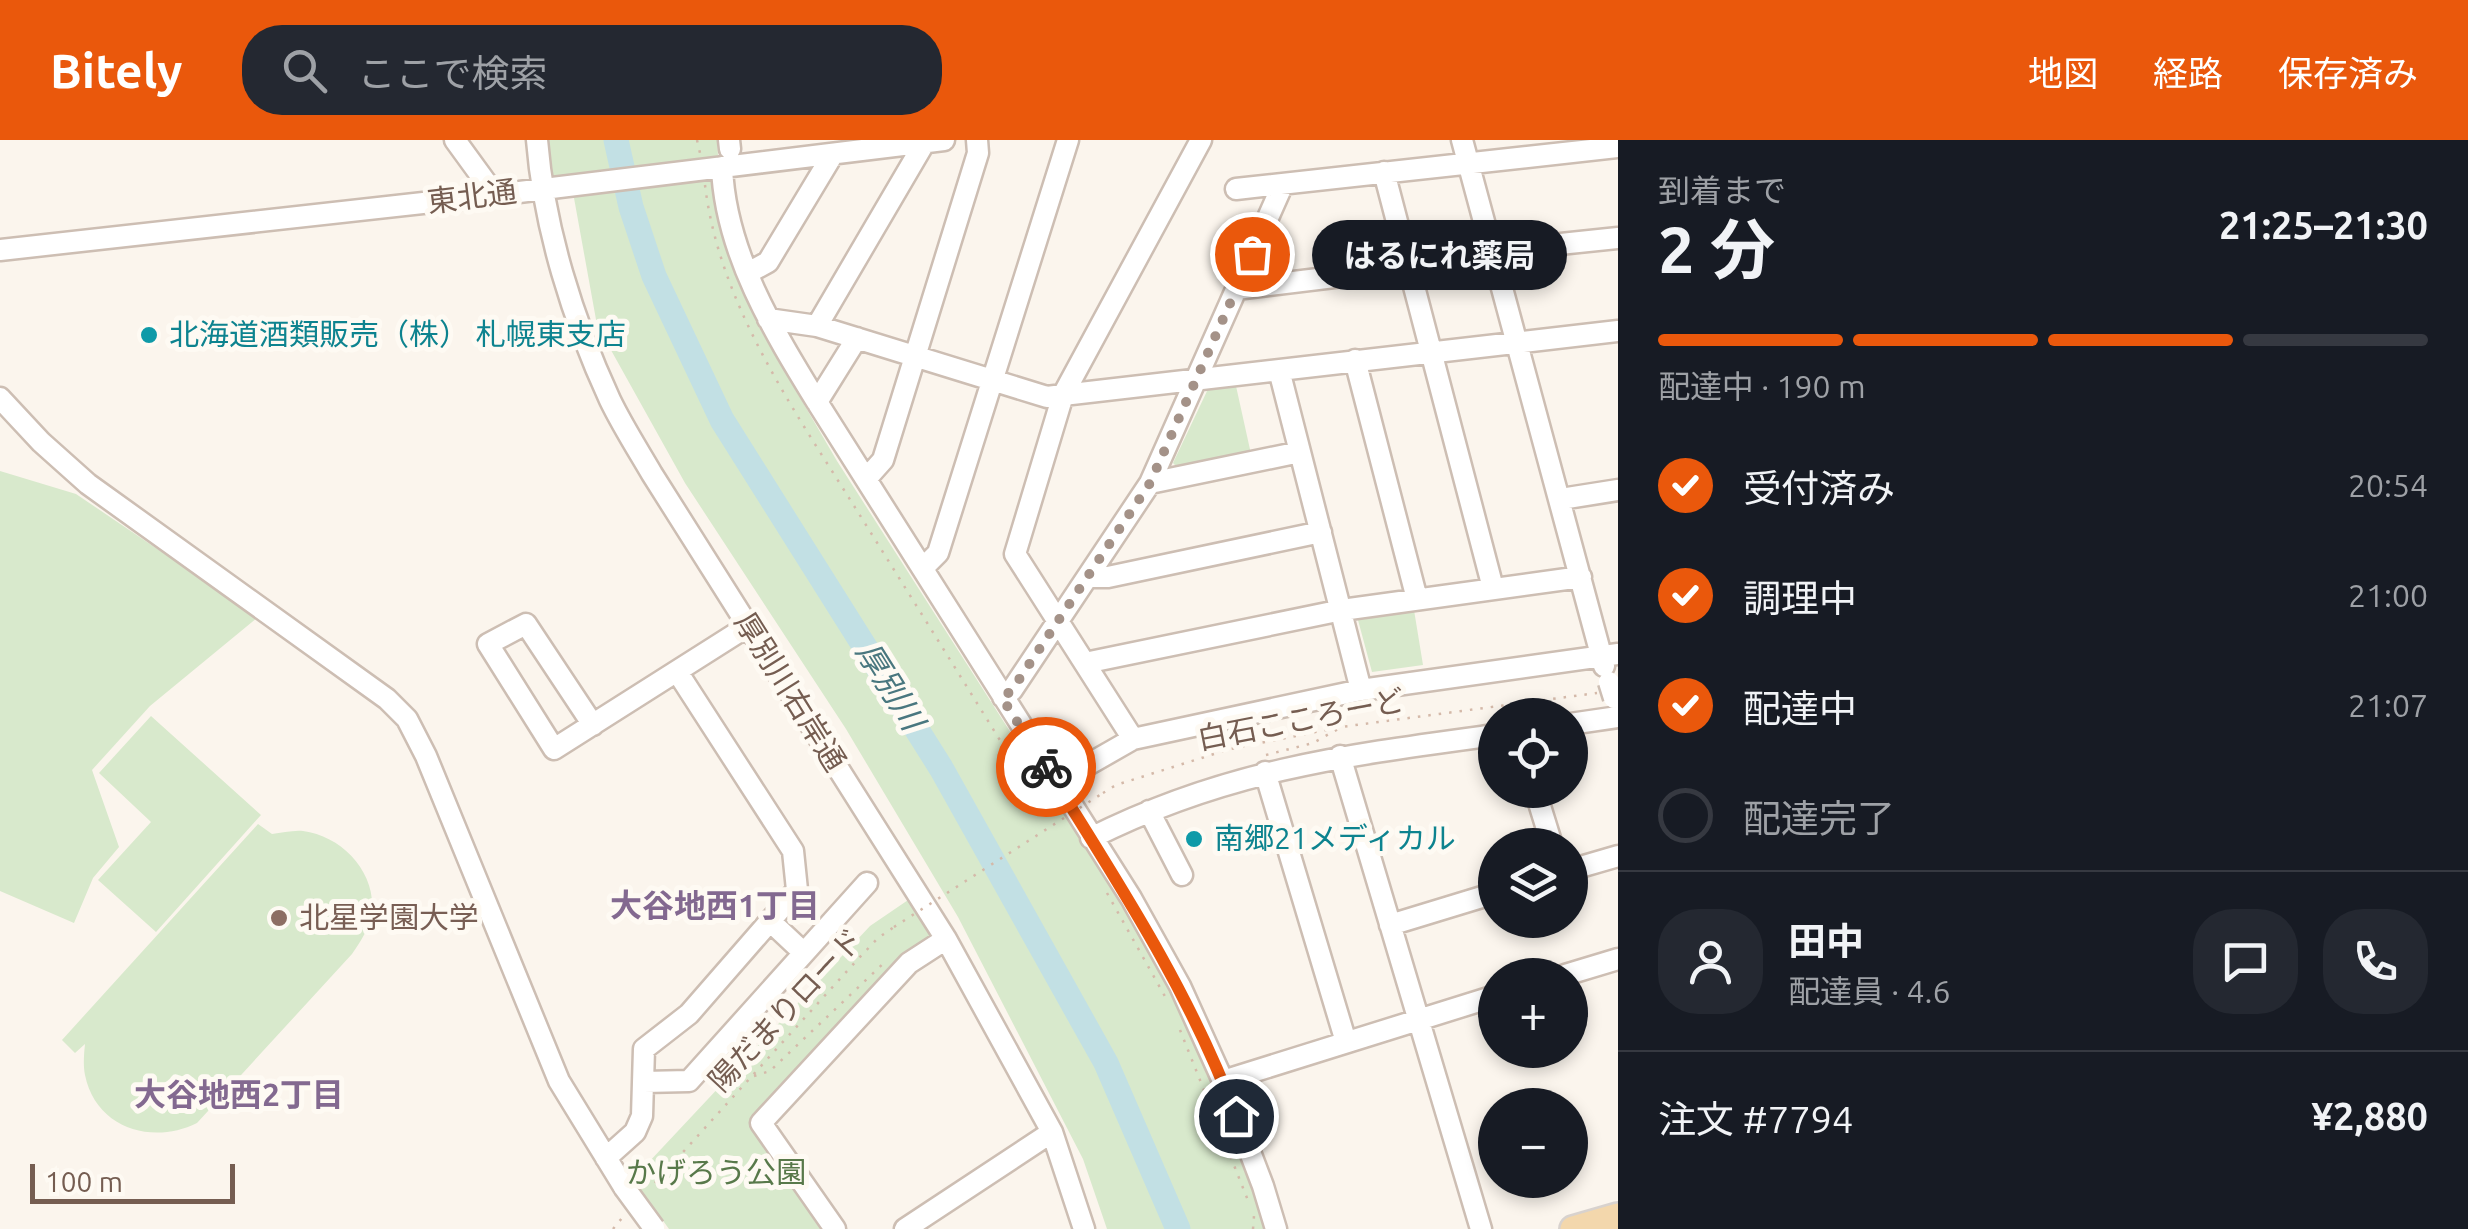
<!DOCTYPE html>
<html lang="ja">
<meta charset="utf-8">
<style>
:root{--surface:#171b24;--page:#242831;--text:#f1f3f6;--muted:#9ea1a6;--line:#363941;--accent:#ea580c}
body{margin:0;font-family:Ubuntu,"Noto Sans JP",sans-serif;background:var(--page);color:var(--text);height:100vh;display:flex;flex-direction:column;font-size:38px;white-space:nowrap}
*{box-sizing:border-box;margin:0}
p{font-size:32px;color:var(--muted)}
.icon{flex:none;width:55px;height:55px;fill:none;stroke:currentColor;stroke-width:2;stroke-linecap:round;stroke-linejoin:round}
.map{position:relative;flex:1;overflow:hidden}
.details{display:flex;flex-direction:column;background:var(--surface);width:850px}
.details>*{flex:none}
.buttons{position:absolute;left:1478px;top:558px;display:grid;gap:20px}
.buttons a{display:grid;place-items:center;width:110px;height:110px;border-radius:50%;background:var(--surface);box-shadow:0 5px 15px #0003;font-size:50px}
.scale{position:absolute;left:30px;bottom:25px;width:205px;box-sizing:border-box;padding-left:10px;border:5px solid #755d51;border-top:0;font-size:28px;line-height:35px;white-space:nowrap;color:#755d51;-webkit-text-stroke:8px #fefaf3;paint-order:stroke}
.pin{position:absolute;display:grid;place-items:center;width:85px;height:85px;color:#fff;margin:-42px;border:5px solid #fff;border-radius:50%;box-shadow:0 2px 10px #0007}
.courier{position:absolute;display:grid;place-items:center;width:100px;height:100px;margin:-50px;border:8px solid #ea580c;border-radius:50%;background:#fff;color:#222;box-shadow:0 2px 12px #0007}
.bubble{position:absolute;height:70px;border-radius:35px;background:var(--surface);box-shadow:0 5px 15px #0003;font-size:32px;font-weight:700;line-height:70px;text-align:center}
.summary em{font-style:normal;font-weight:700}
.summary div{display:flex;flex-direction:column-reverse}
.summary{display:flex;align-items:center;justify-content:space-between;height:170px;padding:0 40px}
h1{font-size:65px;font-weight:700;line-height:75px}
.bar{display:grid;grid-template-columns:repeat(4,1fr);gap:15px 10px;align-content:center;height:120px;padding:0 40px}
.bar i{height:12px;border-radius:8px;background:var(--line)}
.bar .on{background:var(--accent)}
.bar p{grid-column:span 4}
.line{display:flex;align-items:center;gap:25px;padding:0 40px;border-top:2px solid var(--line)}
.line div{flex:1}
.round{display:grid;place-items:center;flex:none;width:105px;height:105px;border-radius:40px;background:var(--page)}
ol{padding:0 40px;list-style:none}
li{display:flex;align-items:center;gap:30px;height:110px}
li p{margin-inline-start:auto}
li .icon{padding:10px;border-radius:50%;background:var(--accent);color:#fff;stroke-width:4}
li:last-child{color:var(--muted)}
li i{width:55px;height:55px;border:5px solid var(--line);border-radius:50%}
header{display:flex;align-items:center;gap:60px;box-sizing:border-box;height:140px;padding:0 50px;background:var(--accent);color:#fff}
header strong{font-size:48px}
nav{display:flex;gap:55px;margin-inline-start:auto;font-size:35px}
.search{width:700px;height:90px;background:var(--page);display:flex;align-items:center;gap:25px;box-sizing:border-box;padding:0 35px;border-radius:40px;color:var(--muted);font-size:38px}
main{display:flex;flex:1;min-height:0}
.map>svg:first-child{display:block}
</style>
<header>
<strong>Bitely</strong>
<div class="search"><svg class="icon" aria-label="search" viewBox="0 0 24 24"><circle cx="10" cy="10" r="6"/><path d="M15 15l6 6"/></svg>ここで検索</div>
<nav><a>地図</a><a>経路</a><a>保存済み</a></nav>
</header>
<main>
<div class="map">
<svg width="1618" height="1089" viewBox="0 0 1618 1089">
<rect width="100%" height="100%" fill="#fbf5ed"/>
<path fill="#d8e9cc" d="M549 0H717L722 75 759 187 837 321 1034 629 1098 717 1174 852 1229 977 1268 1089H1107L1083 1019 958 777 846 589 685 343 597 185 574 58 549 36Z
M1236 246 1251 314 1178 328 1173 323 1208 249Z
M0 331 76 354 258 477 150 566 92 630 119 707 93 738 74 783 0 751Z
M1414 470 1423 525 1372 532 1358 480 1360 477Z
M151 576 261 675 156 792 98 740 151 682 99 633Z
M258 684 272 694C282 693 293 690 303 691 342 696 376 732 372 772 370 788 360 802 352 814L197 983C153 1005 96 989 85 935 83 925 84 914 85 904L75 913 62 900Z
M914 756 936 792 749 982 820 1089H669L633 1039 870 786Z"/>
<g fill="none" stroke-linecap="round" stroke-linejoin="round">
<path stroke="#c2e0e4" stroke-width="25" d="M616 0 631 67 654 136 722 280 941 628 1106 923 1178 1089"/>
<defs>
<path id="minor" d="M455 0 495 55
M537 0C544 88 573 180 610 260 622 285 638 310 652 334L946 799 1052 992 1084 1089
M729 0 730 9
M1201 0 1063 255 1618 191
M1462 0 1604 526
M722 27C725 112 774 192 817 262L1131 758 1180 846 1223 941 1263 1046 1276 1089
M1384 32 1493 448
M1236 49 1618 7
M0 110 495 55 944 0
M1492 111 1618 98
M748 133 768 122 833 14
M1236 149 1408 128
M768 179 817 186 1047 257 1063 255 1015 414 1133 599
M817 186 926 0
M1355 220 1417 459
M1279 230 1361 550
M0 258 41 302 88 344 387 559 407 579 426 616 559 941 624 1047
M817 262 857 198
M866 339 883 320 978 13 977 0
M1150 343 1300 312
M1561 359 1618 350
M923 428 938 413 1068 0
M1089 437H1108L1321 392
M1085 523 1342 470 1581 437
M1003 557 1012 550 1150 343 1283 44
M1570 584 1618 577
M593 585 526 484 488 504 554 609 748 486
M1340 616 1481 1089
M1265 632 1346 902
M1056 643 1133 599 1361 550 1618 514
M1535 650 1552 705
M1149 671 1182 735
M1091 698C1226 630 1348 615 1495 595
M1570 730 1618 716
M772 783 804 813
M1390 785 1495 753
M1565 835 1618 819
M1223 941 1495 856
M644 942 689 941 867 743
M606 1018 635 992 642 976 644 909 689 874 797 750 793 711 678 533
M835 1089 761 983 909 823 946 799
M905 1089 1052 992"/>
<path id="major" d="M1573 1089 1618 1076"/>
</defs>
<use href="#minor" stroke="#cdbeb3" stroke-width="25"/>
<use href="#major" stroke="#d8d2ce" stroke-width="30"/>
<path stroke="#d4b9a9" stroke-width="2.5" stroke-dasharray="2.5 8" stroke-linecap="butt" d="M697 0 700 13
M705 45C719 164 794 270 856 369 906 449 956 529 1006 610L1041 650
M1266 615 1313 603 1338 589
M1103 653 1116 645 1230 609 1341 587 1597 553
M1107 753 1167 860
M1180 890 1249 1063
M754 936 770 931 886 821
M655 1043 858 819 878 798 894 787
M613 1089 622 1078
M1253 1089 1254 1076"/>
<use href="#minor" stroke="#fff" stroke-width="20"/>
<use href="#major" stroke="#f3d7ac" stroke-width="25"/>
<defs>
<path id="minor-bridge" d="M1609 542 1614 558
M624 1047 654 1088"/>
</defs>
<use href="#minor-bridge" stroke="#cdbeb3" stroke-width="25" stroke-linecap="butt"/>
<path stroke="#d4b9a9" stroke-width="2.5" stroke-dasharray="2.5 8" stroke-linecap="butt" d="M894 787 1103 653"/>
<use href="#minor-bridge" stroke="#fff" stroke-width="20"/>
</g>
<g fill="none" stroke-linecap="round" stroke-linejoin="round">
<path stroke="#a49288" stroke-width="10" stroke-dasharray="0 18" d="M1046 627 1002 558 1012 550 1150 343 1252 114"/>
<path stroke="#ea580c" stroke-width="12" d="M1046 627C1117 741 1189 850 1236 976"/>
</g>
<g fill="#0f9aa8" stroke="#fefaf3" stroke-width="4">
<circle cx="149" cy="195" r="10"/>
<circle cx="1194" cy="699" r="10"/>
</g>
<circle fill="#8d6e63" stroke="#fefaf3" stroke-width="4" cx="279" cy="778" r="10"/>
<g text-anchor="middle" stroke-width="10" stroke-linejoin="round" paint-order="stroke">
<g font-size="30" fill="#755d51" stroke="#fefaf3">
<text transform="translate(472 57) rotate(-7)" y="10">東北通</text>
<text transform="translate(790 552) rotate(58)" y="10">厚別川右岸通</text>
<text transform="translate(1301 580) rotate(-11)" y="10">白石こころーど</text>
<text transform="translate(786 870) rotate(-47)" y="10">陽だまりロード</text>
</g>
<g font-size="30" fill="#0d838f" stroke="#fefaf3" text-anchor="start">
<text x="169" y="205">北海道酒類販売（株） 札幌東支店</text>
<text x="1214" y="709">南郷21メディカル</text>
</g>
<g font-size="30" fill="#785e54" stroke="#fefaf3" text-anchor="start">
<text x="299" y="788">北星学園大学</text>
</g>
<g font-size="30" fill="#58794a" stroke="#fefaf3">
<text x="716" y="1043">かげろう公園</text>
</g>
<g font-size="32" font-style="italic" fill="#49777f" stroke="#fefaf3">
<text transform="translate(890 546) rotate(58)" y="11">厚別川</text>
</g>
<g font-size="32" font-weight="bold" fill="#836990" stroke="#fefaf3">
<text x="715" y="777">大谷地西1丁目</text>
<text x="239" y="966">大谷地西2丁目</text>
</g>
</g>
</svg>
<div class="buttons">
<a><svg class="icon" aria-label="locate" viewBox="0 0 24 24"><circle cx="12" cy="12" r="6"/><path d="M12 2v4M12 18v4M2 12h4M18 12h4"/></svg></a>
<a><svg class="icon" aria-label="layers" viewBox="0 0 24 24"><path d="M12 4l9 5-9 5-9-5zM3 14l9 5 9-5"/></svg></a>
<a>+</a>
<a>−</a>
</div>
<div class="scale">100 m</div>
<div class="pin" style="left:1252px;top:114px;background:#ea580c"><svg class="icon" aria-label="bag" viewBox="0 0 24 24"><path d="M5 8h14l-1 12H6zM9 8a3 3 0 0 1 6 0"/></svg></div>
<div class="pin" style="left:1236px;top:976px;background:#1f2937"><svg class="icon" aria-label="home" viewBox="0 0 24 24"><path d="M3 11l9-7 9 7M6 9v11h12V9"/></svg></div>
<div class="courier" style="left:1046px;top:627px"><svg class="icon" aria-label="bike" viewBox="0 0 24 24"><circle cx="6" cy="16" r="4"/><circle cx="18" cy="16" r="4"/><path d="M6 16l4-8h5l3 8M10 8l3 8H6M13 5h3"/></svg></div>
<div class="bubble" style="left:1312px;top:80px;width:255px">はるにれ薬局</div>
</div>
<section class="details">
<div class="summary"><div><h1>2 分</h1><p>到着まで</p></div><em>21:25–21:30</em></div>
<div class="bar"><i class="on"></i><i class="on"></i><i class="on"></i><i></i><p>配達中 · 190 m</p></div>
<ol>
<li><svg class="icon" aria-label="check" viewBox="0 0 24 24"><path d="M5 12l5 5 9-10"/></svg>受付済み<p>20:54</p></li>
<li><svg class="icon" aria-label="check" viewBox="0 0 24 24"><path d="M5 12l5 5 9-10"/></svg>調理中<p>21:00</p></li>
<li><svg class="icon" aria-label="check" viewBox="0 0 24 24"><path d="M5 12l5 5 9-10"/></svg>配達中<p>21:07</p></li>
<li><i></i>配達完了</li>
</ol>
<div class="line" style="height:180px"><a class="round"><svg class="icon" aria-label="person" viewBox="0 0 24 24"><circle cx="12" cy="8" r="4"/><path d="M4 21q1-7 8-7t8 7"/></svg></a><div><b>田中</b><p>配達員 · 4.6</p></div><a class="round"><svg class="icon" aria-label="chat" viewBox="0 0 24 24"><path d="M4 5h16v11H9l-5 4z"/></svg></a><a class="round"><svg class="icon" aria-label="phone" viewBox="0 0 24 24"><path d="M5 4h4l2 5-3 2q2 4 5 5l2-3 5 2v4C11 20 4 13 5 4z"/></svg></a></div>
<div class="line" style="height:130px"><div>注文 #7794</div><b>¥2,880</b></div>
</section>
</main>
